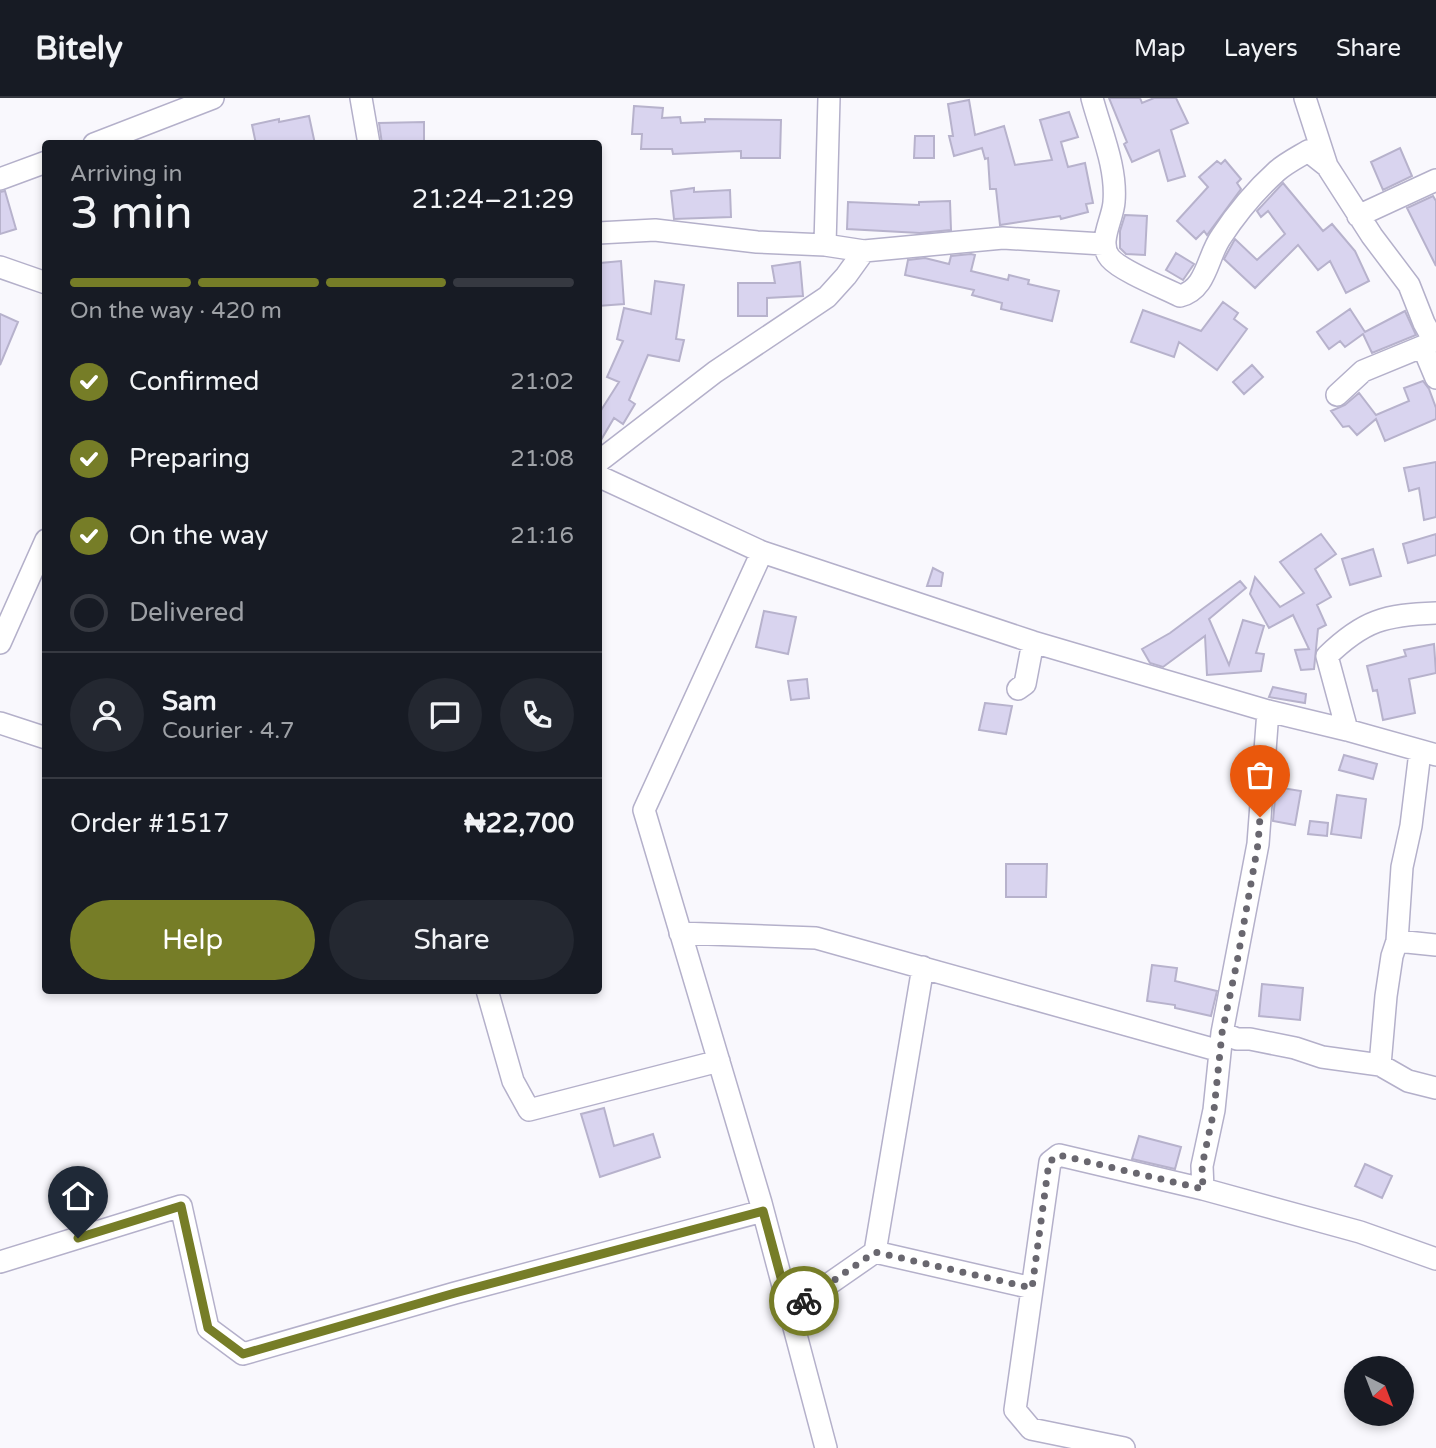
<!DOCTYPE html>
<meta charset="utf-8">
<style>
:root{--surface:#171b24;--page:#242831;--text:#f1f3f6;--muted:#9ea1a6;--line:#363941;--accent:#767d27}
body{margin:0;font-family:"Varela Round",sans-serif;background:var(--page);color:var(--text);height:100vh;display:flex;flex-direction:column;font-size:26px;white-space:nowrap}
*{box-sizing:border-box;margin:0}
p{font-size:23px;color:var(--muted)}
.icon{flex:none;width:38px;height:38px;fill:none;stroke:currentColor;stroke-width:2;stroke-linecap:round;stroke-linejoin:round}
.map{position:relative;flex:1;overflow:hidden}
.panel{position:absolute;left:42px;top:42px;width:560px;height:854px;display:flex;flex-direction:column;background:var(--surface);border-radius:7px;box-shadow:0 4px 10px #0003}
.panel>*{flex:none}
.needle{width:46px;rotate:138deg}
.fabs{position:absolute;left:1344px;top:1258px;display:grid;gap:14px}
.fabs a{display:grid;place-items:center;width:70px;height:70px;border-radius:50%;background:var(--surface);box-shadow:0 4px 10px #0003;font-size:35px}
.pin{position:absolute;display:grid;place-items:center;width:60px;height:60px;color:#fff;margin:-72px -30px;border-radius:50% 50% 50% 0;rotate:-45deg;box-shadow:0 0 7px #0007}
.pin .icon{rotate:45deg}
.courier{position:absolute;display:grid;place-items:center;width:70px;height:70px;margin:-35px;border:5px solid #767d27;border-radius:50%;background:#fff;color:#222;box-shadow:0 2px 9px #0007}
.head em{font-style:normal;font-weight:600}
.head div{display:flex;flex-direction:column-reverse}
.head{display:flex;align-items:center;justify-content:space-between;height:119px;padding:0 28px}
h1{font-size:46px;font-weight:600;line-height:52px}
.bar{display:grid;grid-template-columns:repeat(4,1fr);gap:10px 7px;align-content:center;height:84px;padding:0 28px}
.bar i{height:9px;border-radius:5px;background:var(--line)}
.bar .selected{background:var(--accent)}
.bar p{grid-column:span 4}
.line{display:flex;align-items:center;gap:18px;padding:0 28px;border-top:2px solid var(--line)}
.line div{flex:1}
.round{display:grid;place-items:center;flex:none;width:74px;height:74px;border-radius:37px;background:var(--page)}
ol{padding:0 28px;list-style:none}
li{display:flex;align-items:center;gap:21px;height:77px}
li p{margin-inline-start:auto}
li .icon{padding:7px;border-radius:50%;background:var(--accent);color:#fff;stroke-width:4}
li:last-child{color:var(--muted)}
li i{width:38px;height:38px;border:4px solid var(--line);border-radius:50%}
.primary-button{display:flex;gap:14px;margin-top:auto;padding:14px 28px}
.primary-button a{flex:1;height:80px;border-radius:42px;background:var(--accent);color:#fff;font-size:28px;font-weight:600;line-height:80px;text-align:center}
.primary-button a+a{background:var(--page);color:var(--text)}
header{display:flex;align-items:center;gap:42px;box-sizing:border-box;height:98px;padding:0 35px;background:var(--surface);border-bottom:2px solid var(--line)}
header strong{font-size:33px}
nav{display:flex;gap:38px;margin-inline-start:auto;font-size:24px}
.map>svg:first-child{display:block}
</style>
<header>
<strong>Bitely</strong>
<nav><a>Map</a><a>Layers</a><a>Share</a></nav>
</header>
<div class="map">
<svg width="1436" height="1350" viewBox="0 0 1436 1350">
<rect width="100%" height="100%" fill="#f9f8fd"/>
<path fill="#d9d4ef" stroke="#b7b2cc" stroke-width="2" d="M1109 0H1140L1142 5 1154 0H1176L1188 25 1171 32 1185 78 1168 83 1159 52 1132 64 1124 46 1127 44Z
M969 2 975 37 1004 28 1015 67 1052 62 1040 22 1069 14 1078 39 1061 44 1068 69 1085 65 1093 105 1086 106 1088 114 1061 121 1060 118 1000 127 996 91H990L988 60 985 61 982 50 954 58 949 38H953L948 6Z
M634 8 663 10 662 20 680 19 681 25 705 24V21L781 22 780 60H741V53L673 56 672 51H641L642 36H632Z
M309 18 315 46H256L252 27 279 21V24Z
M424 24V46H382L379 25Z
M915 38H934V60H914Z
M1400 50 1412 78 1383 92 1371 64Z
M1225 62 1241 81 1237 85 1241 91 1207 137 1204 133 1196 141 1177 123 1208 89 1199 79 1217 63 1221 66Z
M1283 85 1323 133 1332 126 1355 153 1369 183 1346 195 1330 163 1318 172 1298 147 1255 190 1224 161 1235 141 1257 162 1285 136 1268 113 1261 119 1257 113Z
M694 90V94L730 92 731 119 674 121 671 93Z
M5 93 16 131 0 136V94Z
M1433 98 1436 103V168L1407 110Z
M950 103 951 132 920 135 847 131 848 104 919 107V104Z
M1125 117 1147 118 1145 157 1126 156 1120 150V133Z
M1176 155 1194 166 1183 182 1166 172Z
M971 156 975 157 971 173 1008 182 1009 177 1029 182 1028 186 1059 193 1052 223 1001 211 1002 205 972 197 974 192 905 177 908 162 925 160 949 166 951 158Z
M621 163 624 206 598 208V168L600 165Z
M800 164 803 198 767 200V218H738V185H775L772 168Z
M655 183 684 187 676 241 684 242 679 263 648 257 629 302 635 306 623 326 614 320 598 347V317L619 284 607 279 623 243 617 241 624 210 651 216Z
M1223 204 1238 215 1234 221 1247 231 1217 272 1179 244 1174 259 1131 244 1143 212 1201 233Z
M1350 211 1365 234 1405 213 1416 237 1372 255 1363 236 1345 249 1340 243 1329 251 1317 234Z
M0 216 18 224 0 267Z
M1252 267 1263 279 1244 296 1233 284Z
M1423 283 1429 291 1436 310V321L1385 343 1376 321 1357 337 1349 328 1343 329 1331 313 1345 307 1359 295 1376 317 1409 303 1404 290Z
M1436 364V419L1424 422 1419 390 1409 393 1404 370Z
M1321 436 1336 456 1315 471 1331 499 1317 507 1326 527 1318 531 1314 571 1301 572 1295 552 1309 551 1293 517 1269 530 1250 496 1255 479 1280 509 1304 495 1280 464Z
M1436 436V457L1408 465 1403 446Z
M1373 451 1381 478 1350 487 1342 461Z
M933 470 943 475 941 488H927Z
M1240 483 1246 490 1209 521 1229 567 1243 522 1264 528 1256 555 1264 556 1261 573 1207 577 1205 538 1163 569 1150 565 1142 551 1170 535Z
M764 513 796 519 788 556 756 549Z
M1434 546 1436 575 1409 581 1415 615 1383 622 1377 592 1373 593 1367 568 1406 558 1404 552Z
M807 581 809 600 791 602 788 583Z
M1273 589 1306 596 1305 605 1269 599Z
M985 605 1012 608 1006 636 979 632Z
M1344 657 1377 666 1373 681 1339 672Z
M1276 689 1301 693 1295 727 1273 723Z
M1337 697 1366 701 1361 740 1331 736Z
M1310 723 1328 725 1327 738 1308 736Z
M1006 766H1047L1046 799H1006Z
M1152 867 1177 870 1175 883 1217 893 1211 918 1175 910V907L1147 903Z
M1262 886 1303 890 1300 922 1259 918Z
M604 1010 614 1048 653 1036 660 1059 600 1079 581 1016Z
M1139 1038 1181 1049 1175 1071 1132 1061Z
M1365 1066 1392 1078 1382 1100 1355 1088Z"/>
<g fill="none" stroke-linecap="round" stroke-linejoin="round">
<defs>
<path id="minor" d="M361 0 369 46
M1092 0C1101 34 1117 69 1114 104 1113 121 1097 145 1110 160 1121 173 1164 190 1180 198 1207 191 1207 159 1221 139 1236 116 1256 92 1277 73 1286 65 1298 59 1308 53L1327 68 1372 138 1409 187 1424 225 1434 243
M1305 0 1327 68
M94 46 213 0
M0 81 46 64
M1358 118 1436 82
M598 135 655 132 757 144 825 147 864 153 1003 140 1103 146
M825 147 829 0
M0 169 46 185
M1423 249 1436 280
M1337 297 1363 273 1436 243
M598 364 715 274 827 199 846 178 864 153
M598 378 762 454 1033 544 1268 613 1347 632 1436 657
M762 454 644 712 761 1105 826 1350
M0 545 46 442
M1018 591 1025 586 1033 544
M1268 613 1258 746 1222 935 1214 1012 1202 1068 1203 1091 1360 1134 1436 1161
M0 625 46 640
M1347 632 1327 558C1364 522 1385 517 1436 515
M1420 654 1411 728 1402 769 1397 843 1392 858 1386 898 1380 967 1408 983 1436 990
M680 835 816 840 1220 953
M1397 843 1436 847
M923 869 875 1154 1032 1190
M487 892 513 983 529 1012 719 963
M1222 935 1237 941H1250L1295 950 1322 959 1380 967
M0 1164 181 1108 208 1230 243 1256 455 1195 763 1113
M790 1213 875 1154
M1124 1350 1031 1331 1015 1312 1050 1064 1059 1057 1203 1091"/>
</defs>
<use href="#minor" stroke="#b4b0ca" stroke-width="24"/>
<use href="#minor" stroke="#fff" stroke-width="21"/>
</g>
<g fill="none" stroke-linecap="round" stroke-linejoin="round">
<path stroke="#69676f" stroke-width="7" stroke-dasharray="0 12.6" d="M804 1203 875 1154 1032 1190 1049 1064 1059 1057 1203 1091 1202 1068 1214 1012 1222 935 1237 864 1258 746 1260 719"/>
<path stroke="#767d27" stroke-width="9" d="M78 1140 181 1108 208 1230 243 1256 455 1195 763 1113 790 1213 804 1203"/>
</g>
</svg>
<div class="fabs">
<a><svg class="needle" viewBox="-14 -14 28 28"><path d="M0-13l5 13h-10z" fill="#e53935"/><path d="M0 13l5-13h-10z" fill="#9ea1a6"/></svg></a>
</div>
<div class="pin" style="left:1260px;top:719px;background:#ea580c"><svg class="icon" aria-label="bag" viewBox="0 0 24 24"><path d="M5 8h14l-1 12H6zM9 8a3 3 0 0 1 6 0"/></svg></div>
<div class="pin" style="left:78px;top:1140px;background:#1f2937"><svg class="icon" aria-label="home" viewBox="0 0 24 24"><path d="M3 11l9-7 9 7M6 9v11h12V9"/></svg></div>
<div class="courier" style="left:804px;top:1203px"><svg class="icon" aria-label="bike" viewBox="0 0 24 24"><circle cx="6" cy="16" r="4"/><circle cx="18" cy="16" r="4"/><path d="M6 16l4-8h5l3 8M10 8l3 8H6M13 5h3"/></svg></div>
<section class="panel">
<div class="head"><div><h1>3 min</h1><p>Arriving in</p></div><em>21:24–21:29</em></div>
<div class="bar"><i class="selected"></i><i class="selected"></i><i class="selected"></i><i></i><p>On the way · 420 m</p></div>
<ol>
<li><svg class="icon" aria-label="check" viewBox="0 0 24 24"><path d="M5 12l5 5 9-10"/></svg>Confirmed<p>21:02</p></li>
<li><svg class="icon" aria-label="check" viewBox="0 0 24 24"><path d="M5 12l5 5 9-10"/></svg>Preparing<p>21:08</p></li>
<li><svg class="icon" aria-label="check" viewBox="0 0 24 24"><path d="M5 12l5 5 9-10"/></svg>On the way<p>21:16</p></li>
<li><i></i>Delivered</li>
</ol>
<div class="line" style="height:126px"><a class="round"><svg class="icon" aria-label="person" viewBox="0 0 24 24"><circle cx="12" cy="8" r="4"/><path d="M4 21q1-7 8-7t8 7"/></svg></a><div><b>Sam</b><p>Courier · 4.7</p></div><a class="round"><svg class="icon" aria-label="chat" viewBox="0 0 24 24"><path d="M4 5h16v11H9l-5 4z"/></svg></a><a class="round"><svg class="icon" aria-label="phone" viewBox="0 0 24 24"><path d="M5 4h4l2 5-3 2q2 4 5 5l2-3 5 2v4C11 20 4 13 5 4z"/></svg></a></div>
<div class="line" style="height:91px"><div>Order #1517</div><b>₦22,700</b></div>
<div class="primary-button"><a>Help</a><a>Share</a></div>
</section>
</div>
